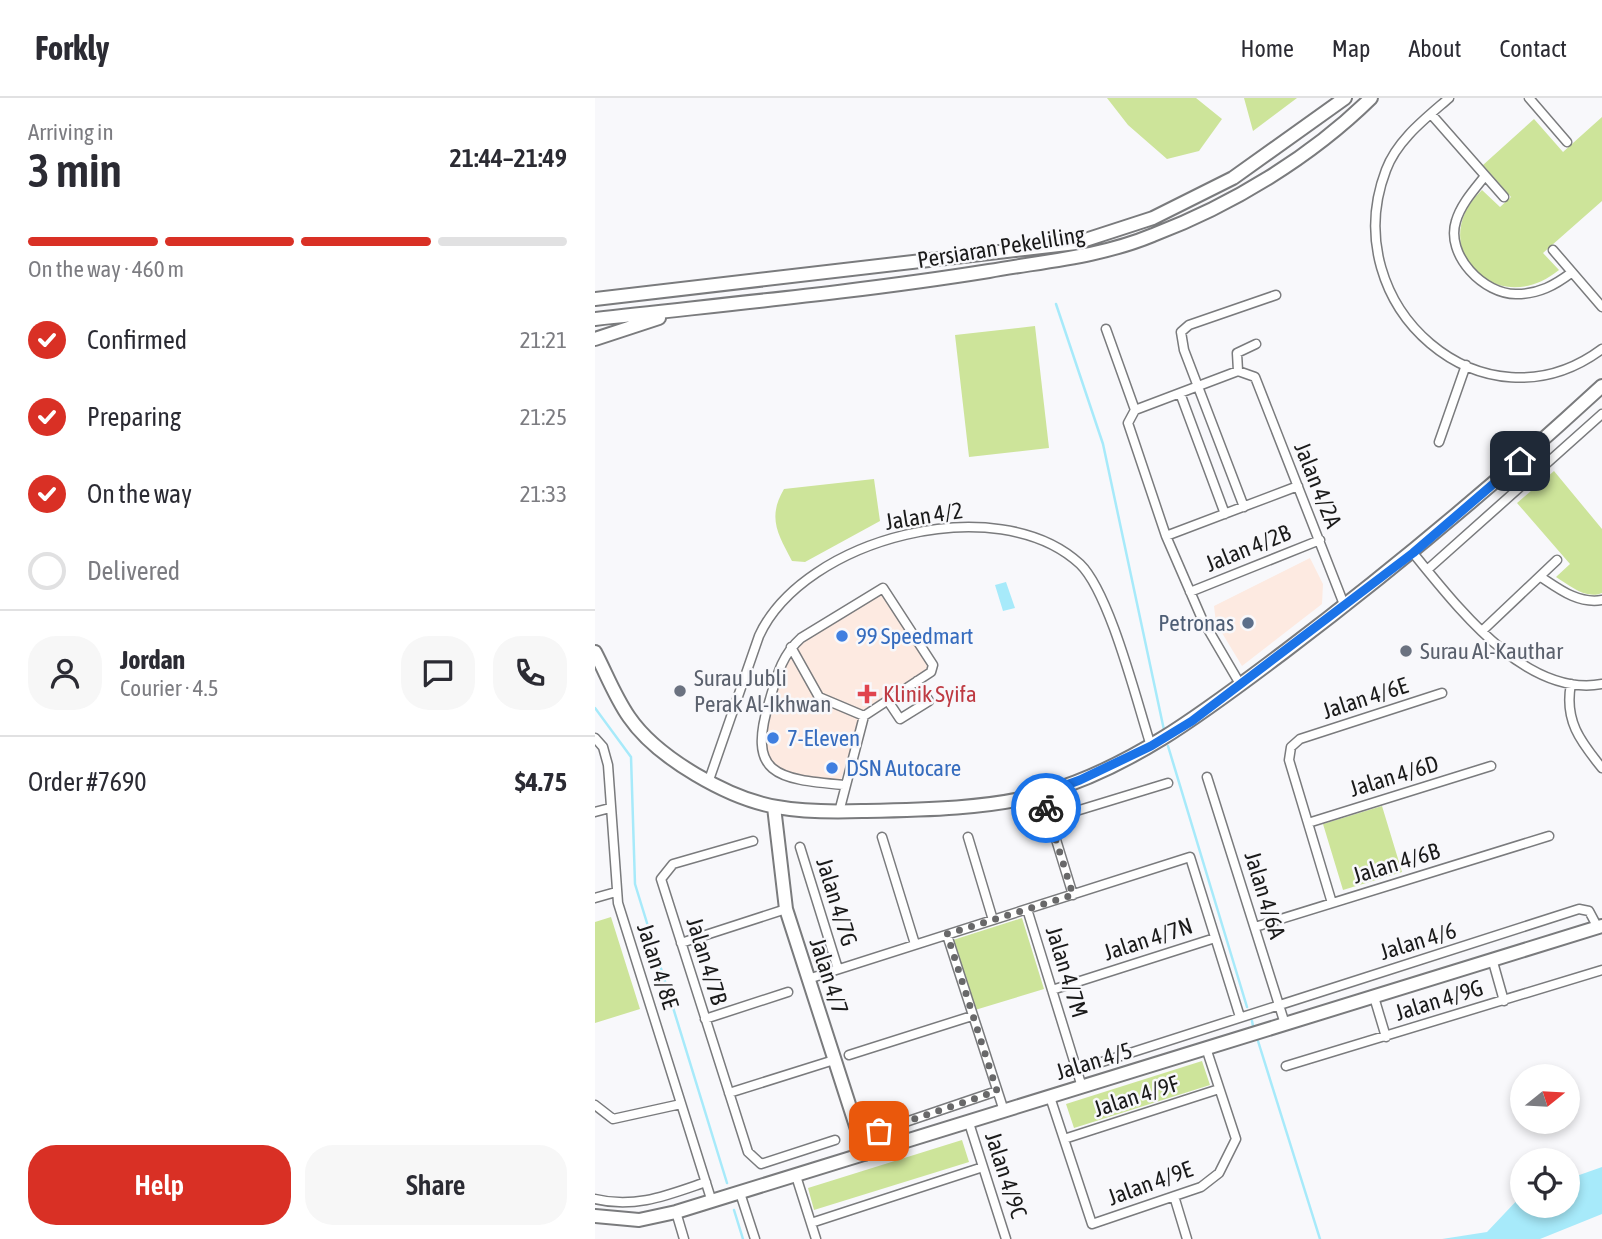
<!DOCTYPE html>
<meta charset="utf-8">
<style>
:root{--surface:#fff;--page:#f7f7f7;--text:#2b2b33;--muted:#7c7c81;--line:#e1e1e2;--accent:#d93025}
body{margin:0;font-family:"Asap Condensed",sans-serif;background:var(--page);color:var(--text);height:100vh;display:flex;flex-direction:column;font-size:26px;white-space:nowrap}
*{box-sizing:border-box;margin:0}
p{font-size:23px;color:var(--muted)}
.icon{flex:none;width:38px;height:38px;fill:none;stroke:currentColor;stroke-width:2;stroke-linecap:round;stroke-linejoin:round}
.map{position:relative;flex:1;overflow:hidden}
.details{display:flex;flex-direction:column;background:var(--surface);width:595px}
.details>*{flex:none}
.needle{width:46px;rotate:72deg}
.tools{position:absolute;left:915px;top:966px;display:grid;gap:14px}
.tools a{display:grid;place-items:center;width:70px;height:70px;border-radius:50%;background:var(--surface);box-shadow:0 4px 10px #0003;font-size:35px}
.pin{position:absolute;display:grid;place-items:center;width:60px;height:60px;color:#fff;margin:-30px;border-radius:14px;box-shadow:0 4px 10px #0006}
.courier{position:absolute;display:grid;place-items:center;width:70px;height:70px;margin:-35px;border:5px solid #1a73e8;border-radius:50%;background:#fff;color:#222;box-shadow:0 2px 9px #0007}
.head em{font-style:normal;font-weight:600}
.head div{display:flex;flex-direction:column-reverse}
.head{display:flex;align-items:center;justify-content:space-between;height:119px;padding:0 28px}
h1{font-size:46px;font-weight:600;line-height:52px}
.bar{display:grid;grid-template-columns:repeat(4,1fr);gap:10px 7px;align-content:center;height:84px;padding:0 28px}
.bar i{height:9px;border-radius:5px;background:var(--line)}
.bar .current{background:var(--accent)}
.bar p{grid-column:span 4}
.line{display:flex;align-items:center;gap:18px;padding:0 28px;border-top:2px solid var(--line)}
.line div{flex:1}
.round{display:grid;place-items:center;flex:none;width:74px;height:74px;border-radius:28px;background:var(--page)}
ol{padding:0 28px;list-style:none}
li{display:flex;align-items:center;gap:21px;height:77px}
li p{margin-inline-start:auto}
li .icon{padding:7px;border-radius:50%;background:var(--accent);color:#fff;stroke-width:4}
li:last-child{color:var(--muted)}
li i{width:38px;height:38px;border:4px solid var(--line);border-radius:50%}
.cta{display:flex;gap:14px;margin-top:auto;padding:14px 28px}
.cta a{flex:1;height:80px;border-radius:28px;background:var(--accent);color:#fff;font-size:28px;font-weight:600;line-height:80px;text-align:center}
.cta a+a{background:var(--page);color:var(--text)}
header{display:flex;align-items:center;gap:42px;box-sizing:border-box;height:98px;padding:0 35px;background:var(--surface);border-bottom:2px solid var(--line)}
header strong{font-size:33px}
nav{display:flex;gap:38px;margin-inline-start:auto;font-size:24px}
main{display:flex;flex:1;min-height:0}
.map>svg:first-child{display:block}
</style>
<header>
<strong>Forkly</strong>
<nav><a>Home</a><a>Map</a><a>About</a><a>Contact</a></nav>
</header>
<main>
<section class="details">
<div class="head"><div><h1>3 min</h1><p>Arriving in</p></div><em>21:44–21:49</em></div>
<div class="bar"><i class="current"></i><i class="current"></i><i class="current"></i><i></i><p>On the way · 460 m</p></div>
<ol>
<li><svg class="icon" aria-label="check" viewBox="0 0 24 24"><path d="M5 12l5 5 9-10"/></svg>Confirmed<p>21:21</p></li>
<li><svg class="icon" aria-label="check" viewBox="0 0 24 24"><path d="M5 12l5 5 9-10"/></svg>Preparing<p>21:25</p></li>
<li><svg class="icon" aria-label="check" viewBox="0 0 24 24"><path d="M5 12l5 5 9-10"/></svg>On the way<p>21:33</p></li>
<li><i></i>Delivered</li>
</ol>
<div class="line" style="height:126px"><a class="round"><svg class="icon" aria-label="person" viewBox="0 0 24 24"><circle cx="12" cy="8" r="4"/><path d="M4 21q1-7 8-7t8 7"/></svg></a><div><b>Jordan</b><p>Courier · 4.5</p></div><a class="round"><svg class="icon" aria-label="chat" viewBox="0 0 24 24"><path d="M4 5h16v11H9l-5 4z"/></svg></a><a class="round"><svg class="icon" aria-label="phone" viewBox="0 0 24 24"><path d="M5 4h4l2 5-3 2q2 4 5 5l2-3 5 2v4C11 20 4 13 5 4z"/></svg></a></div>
<div class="line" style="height:91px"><div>Order #7690</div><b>$4.75</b></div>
<div class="cta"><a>Help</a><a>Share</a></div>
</section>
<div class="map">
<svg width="1007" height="1141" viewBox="0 0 1007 1141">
<rect width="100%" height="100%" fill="#f8f8fb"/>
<path fill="#fdeae1" d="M715 460 728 486 727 506 647 568 621 525 619 508Z
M287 495 333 567 331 572 268 614 246 682 231 683 183 671 174 665 168 644 189 565 209 542Z"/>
<path fill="#cde49a" d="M512 0H601L627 21 604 53 572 61 533 27Z
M649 0H702L658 33Z
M1007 19V103L948 155 964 172C900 224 828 147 887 92L905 109 916 99 888 67 939 21 968 54Z
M440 228 454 350 374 359 360 237Z
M959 373 1007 431V495C991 502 974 487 961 479L975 466 922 405Z
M279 381 285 423 210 464 197 463C183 436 172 420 189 391Z
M787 708 807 774 748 792 728 726Z
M16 819 45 911 0 925V824Z
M427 820 449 891 380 912 358 842Z
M607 963 615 987 479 1030 471 1006Z
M367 1042 374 1064 219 1112 213 1090Z"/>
<path fill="#a7eafa" d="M411 484 420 510 408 513 400 487Z
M1007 1069V1116L945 1141H847L892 1134 927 1097 928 1108H973V1081Z"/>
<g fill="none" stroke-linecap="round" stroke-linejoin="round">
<path stroke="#a7eafa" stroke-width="2.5" d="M461 206 508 346 569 632
M0 610 36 659 40 786 132 1085
M573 648 652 909
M657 923 658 928
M663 943 725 1141
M139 1112 148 1141"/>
<defs>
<path id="street" d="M854 0C831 20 802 42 791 72 739 208 889 339 1007 251
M934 0 972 44
M836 16 909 99
M890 78C879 92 866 106 861 123 850 157 889 197 922 196 944 196 960 187 976 175
M958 152 1007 209
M511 231 540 312
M643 273 642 255 661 246
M585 295 630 416
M844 344 871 267
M703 388 571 438 533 325 540 312 643 273 660 279 750 509
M649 409 589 252 586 234 594 227 681 197
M571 438 607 521 645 586
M818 455C861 507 930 600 1007 586
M832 472 1007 316
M946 479C964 491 983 506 1007 502
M595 494 725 442
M887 533 962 462
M196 549 224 599 269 618
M976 586C969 622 985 643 1007 670
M293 603 305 621 334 603 322 583
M0 640 8 649 13 667 23 805 117 1104
M612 679 690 926
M114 682 164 538C209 440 403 390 485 466 515 495 542 605 556 648
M447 696 478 797
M0 714 15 710
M244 714 269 618 336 574 338 567 288 490 206 540C187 557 182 577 175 601 151 677 181 681 249 687
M455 721 573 685
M713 725 896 668
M287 739 320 846
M373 739 398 822
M158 743 78 766 66 781 153 1054 166 1066 240 1042
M205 749 243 871
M0 800 21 794
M737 805 694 662 696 649 705 641 847 595
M432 811 487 989
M660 829 954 738
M352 837 409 1013
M86 845 191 811
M898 864 909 903
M213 881 595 759 645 919
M457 892 620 840
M779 899 791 939
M110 921 193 894
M254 957 377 918
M691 968 1007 872
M482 972 984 811 994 813 1003 830
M134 995 239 962
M455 999 497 1126 606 1089 624 1075 641 1041 611 950
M0 1007 18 1021 86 1006
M374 1025 411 1141
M284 1033 402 993
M469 1041 624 991
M201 1078 221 1141
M145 1095 160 1141
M579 1098 592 1141
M0 1101C40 1111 73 1097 111 1084
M81 1114 89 1141
M216 1125 388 1069"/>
<path id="secondary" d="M0 201 481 145 558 120 638 80 750 0
M0 221C132 206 263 194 394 173 450 163 505 159 558 137 637 107 716 59 776 0
M0 241 64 220
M0 554C11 575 20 599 34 619 62 660 134 701 182 709 210 714 239 714 267 713 322 712 398 711 449 695 541 668 614 610 689 554 800 470 905 382 1007 288
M179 709 191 811 270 1056
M0 1118 44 1122 81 1114 1007 828"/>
</defs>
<use href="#street" stroke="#7a7b7d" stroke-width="11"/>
<use href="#secondary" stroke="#7a7b7d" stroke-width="16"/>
<use href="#street" stroke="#fff" stroke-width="8"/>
<use href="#secondary" stroke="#fff" stroke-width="12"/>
</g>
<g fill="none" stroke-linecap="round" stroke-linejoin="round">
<path stroke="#686869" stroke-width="7" stroke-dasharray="0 12.6" d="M284 1033 402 993 352 836 478 797 451 710"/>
<path stroke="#1a73e8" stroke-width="9" d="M451 710 447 696 485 682 556 648 597 623 818 455 925 363"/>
</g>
<circle fill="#5c6f8a" stroke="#f8f8fb" stroke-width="2.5" cx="653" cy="525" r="7"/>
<g fill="#3f7fe0" stroke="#f8f8fb" stroke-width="2.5">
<circle cx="247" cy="538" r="7"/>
<circle cx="178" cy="640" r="7"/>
<circle cx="237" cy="670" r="7"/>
</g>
<g fill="#6b7280" stroke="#f8f8fb" stroke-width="2.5">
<circle cx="811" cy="553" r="7"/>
<circle cx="85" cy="593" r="7"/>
</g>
<path fill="#e0444e" stroke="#f8f8fb" stroke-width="2.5" d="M268.5 585.5h7v7h7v7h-7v7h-7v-7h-7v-7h7z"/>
<g text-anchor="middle" stroke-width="5" stroke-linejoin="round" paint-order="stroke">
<g font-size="23" fill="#1a1a1a" stroke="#f8f8fb">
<text transform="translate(406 149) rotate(-9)" y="8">Persiaran Pekeliling</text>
<text transform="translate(723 387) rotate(68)" y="8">Jalan 4/2A</text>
<text transform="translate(329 418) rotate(-9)" y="8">Jalan 4/2</text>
<text transform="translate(653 450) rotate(-22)" y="8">Jalan 4/2B</text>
<text transform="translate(770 600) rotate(-18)" y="8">Jalan 4/6E</text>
<text transform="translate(799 678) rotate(-17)" y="8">Jalan 4/6D</text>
<text transform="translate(801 765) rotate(-17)" y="8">Jalan 4/6B</text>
<text transform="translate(670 797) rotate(73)" y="8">Jalan 4/6A</text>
<text transform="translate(242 804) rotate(73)" y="8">Jalan 4/7G</text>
<text transform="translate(553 841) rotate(-18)" y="8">Jalan 4/7N</text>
<text transform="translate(823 843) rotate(-17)" y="8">Jalan 4/6</text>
<text transform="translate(112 863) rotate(73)" y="8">Jalan 4/7B</text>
<text transform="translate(63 868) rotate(72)" y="8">Jalan 4/8E</text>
<text transform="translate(472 874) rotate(73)" y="8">Jalan 4/7M</text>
<text transform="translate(234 878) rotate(72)" y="8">Jalan 4/7</text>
<text transform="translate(844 902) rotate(-17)" y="8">Jalan 4/9G</text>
<text transform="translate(499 963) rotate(-17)" y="8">Jalan 4/5</text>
<text transform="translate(541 998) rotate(-18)" y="8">Jalan 4/9F</text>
<text transform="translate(411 1077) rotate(72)" y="8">Jalan 4/9C</text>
<text transform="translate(555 1085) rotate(-20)" y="8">Jalan 4/9E</text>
</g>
<g font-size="23" fill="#4e5e75" stroke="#f8f8fb" text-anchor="end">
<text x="639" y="533">Petronas</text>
</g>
<g font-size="23" fill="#366cbe" stroke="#f8f8fb" text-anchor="start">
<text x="261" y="546">99 Speedmart</text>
<text x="192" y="648">7-Eleven</text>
<text x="251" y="678">DSN Autocare</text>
</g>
<g font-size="23" fill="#5b616d" stroke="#f8f8fb" text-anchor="start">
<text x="825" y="561">Surau Al-Kauthar</text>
<text x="99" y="588">Surau Jubli<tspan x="99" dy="26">Perak Al-Ikhwan</tspan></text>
</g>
<g font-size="23" fill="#be3a42" stroke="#f8f8fb" text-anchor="start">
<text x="288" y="604">Klinik Syifa</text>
</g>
</g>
</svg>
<div class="tools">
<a><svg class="needle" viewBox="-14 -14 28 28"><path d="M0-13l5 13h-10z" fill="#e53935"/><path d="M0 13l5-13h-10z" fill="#7c7c81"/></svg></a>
<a><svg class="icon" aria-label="locate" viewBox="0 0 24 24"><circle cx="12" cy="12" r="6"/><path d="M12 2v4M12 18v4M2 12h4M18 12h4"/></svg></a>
</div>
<div class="pin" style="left:284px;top:1033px;background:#ea580c"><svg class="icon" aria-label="bag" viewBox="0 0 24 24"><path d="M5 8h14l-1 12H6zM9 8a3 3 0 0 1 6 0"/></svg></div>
<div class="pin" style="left:925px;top:363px;background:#1f2937"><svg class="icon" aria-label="home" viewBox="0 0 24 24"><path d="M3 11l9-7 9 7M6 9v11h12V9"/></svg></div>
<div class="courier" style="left:451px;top:710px"><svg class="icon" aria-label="bike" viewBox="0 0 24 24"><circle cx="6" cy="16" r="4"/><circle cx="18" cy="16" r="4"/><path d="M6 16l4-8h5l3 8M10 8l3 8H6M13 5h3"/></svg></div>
</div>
</main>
